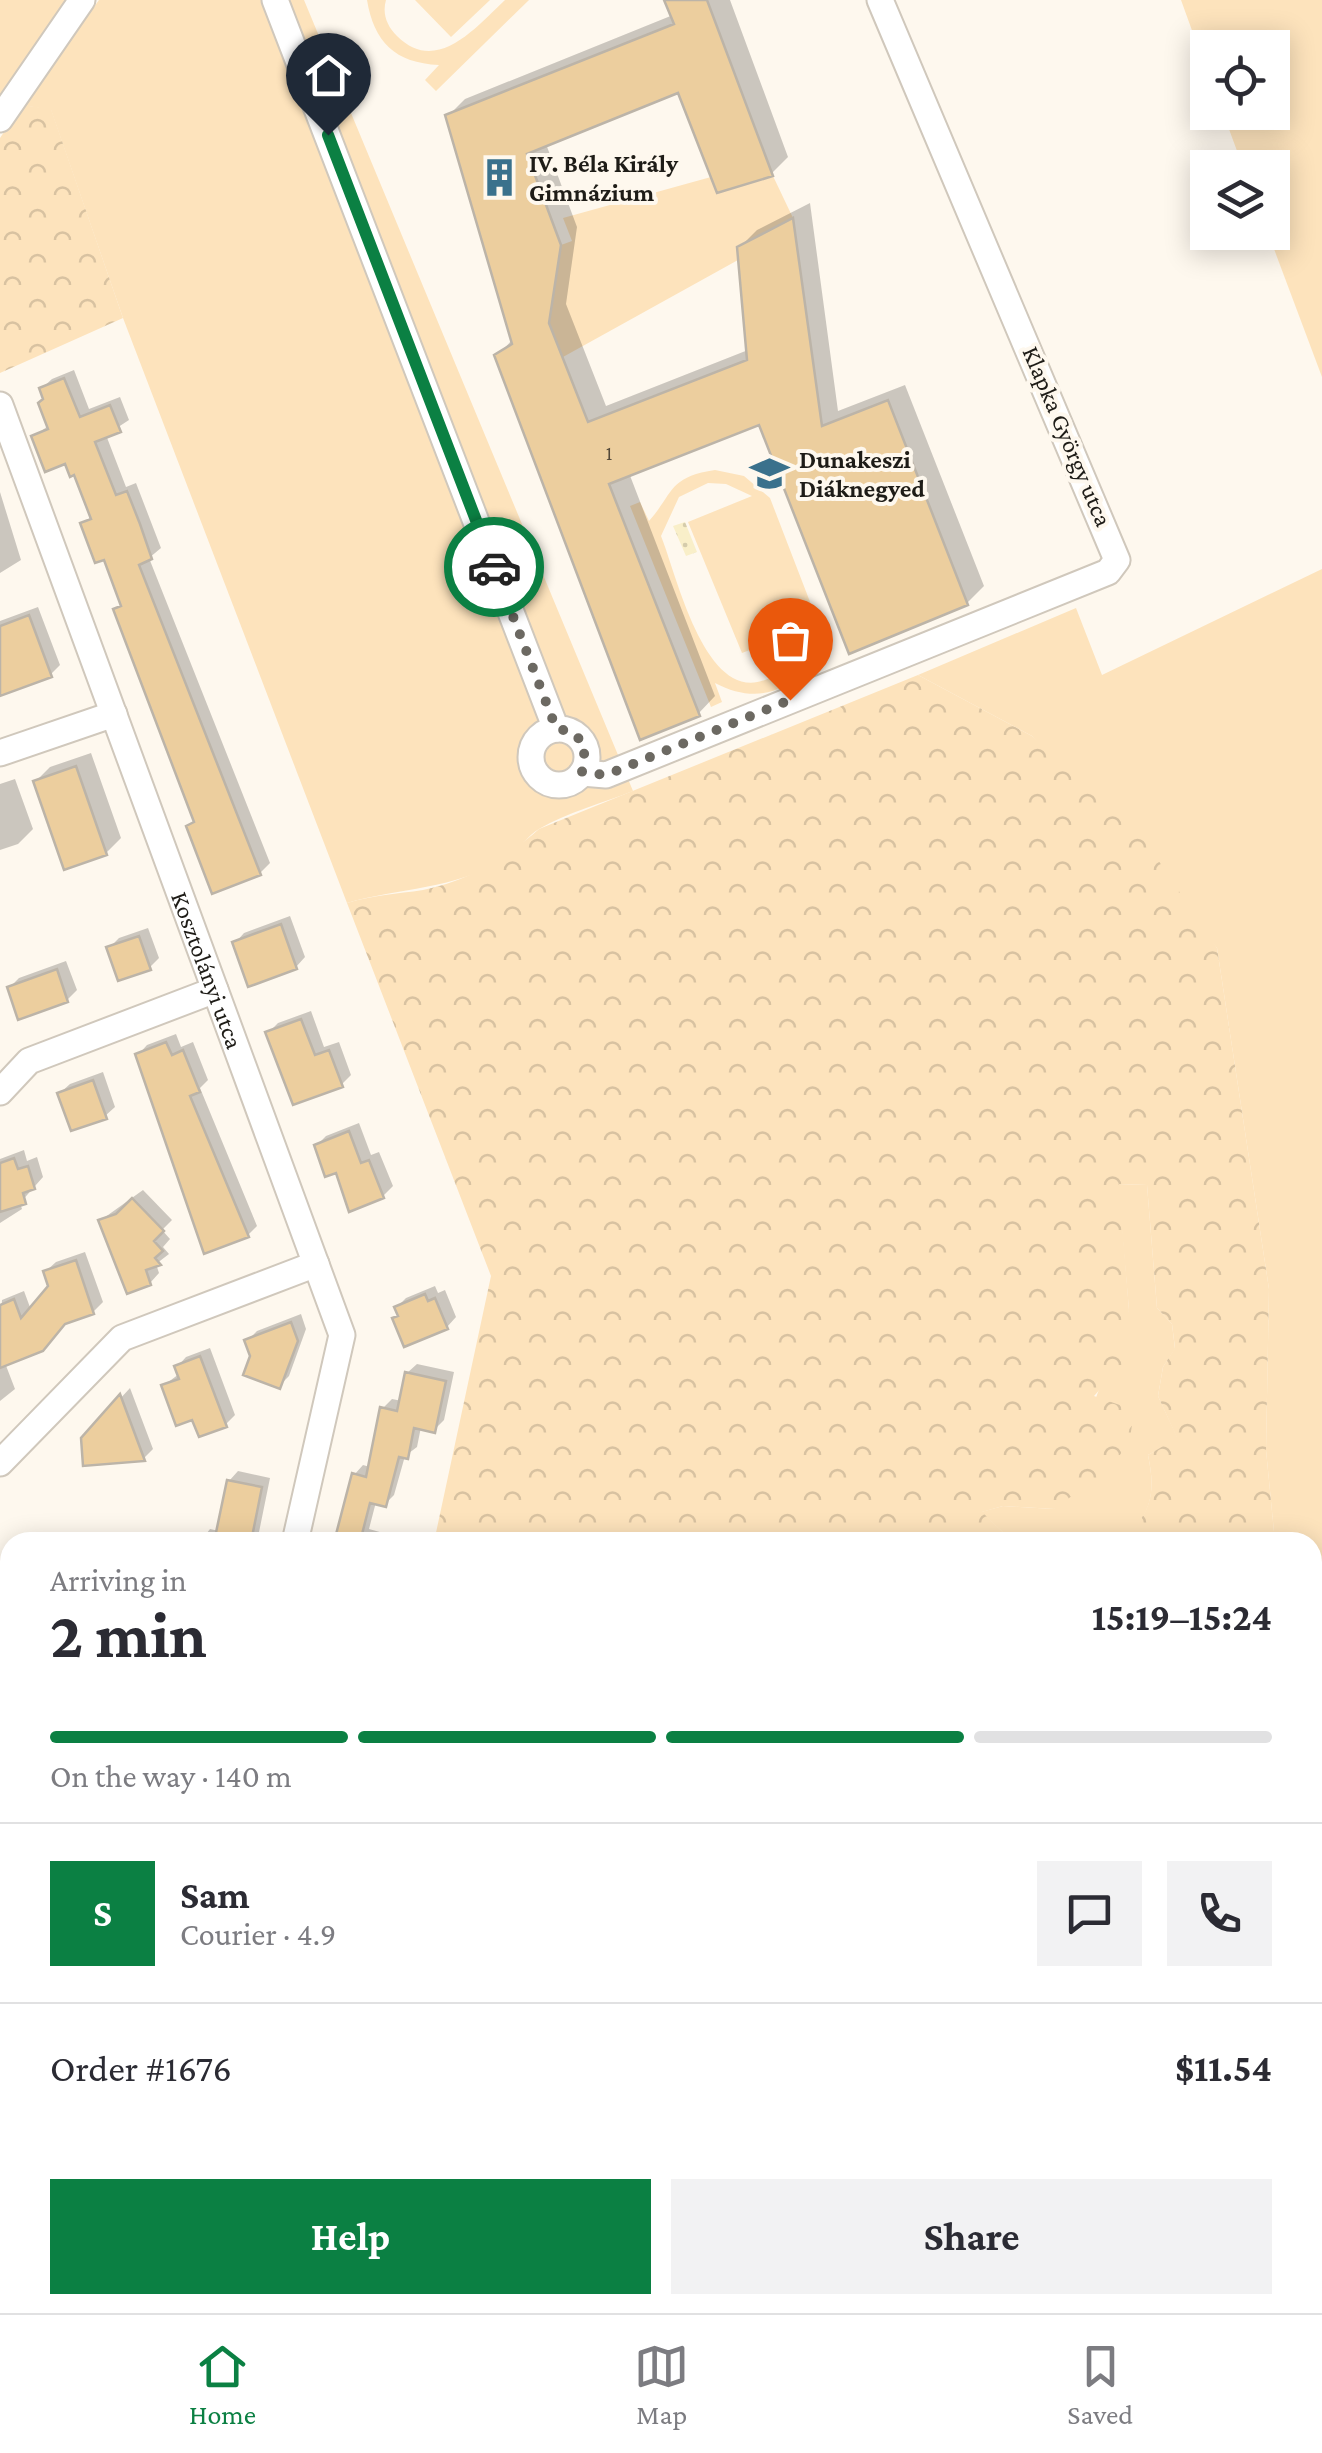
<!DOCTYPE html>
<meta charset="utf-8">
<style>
:root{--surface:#fff;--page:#f2f2f3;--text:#2b2b33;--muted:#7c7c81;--line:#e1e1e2;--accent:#0b8043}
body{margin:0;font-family:"Crimson Pro",serif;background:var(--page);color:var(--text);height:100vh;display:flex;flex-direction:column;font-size:38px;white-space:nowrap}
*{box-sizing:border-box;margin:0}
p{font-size:32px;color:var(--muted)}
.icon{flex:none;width:55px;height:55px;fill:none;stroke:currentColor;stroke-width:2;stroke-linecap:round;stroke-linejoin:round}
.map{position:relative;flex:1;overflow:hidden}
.panel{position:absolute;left:0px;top:1532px;width:1322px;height:782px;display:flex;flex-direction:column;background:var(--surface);border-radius:30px 30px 0 0;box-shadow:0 5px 25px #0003}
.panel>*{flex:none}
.buttons{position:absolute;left:1190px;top:30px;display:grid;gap:20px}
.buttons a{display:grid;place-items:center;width:100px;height:100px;border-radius:0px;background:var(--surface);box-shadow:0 5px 25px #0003;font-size:50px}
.pin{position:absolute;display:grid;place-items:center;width:85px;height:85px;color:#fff;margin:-102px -42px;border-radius:50% 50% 50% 0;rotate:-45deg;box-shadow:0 0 10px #0007}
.pin .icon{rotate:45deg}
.courier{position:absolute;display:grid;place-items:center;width:100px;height:100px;margin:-50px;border:8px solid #0b8043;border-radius:50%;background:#fff;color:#222;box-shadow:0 2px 12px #0007}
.head em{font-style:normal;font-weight:700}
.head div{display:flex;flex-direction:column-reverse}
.head{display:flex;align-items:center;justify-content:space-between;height:170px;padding:0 50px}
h1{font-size:65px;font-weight:700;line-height:75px}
.bar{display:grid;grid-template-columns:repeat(4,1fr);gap:15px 10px;align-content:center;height:120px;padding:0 50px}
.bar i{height:12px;border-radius:8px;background:var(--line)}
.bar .on{background:var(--accent)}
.bar p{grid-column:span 4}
.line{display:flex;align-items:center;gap:25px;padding:0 50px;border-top:2px solid var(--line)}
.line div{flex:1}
.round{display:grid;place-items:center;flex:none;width:105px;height:105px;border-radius:0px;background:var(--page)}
.primary-button{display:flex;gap:20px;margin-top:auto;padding:20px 50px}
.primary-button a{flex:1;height:115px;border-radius:0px;background:var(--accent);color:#fff;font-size:40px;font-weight:700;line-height:115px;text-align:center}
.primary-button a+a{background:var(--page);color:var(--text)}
.tabs{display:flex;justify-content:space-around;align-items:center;height:140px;border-top:2px solid var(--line);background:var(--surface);font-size:28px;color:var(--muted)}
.tabs a{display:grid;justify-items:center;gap:5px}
.tabs .on{color:var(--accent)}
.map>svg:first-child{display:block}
</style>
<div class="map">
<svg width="1322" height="2313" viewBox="0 0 1322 2313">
<defs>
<pattern id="forest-crowns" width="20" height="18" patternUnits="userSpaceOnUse" patternTransform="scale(2.5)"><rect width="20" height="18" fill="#fde3bc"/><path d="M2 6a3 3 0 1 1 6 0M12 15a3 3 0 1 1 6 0" fill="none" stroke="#d8c2a1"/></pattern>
<pattern id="sand-dots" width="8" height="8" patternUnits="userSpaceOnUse" patternTransform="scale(2.5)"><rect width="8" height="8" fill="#f9efc9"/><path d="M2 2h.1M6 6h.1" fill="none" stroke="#d5ccac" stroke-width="1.8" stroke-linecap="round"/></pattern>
</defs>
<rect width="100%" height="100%" fill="#fef8ee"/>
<path fill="#fde3bc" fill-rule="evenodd" d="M0 0H71L0 99Z
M99 0H304L633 791C603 803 566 813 539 829 526 837 517 852 503 860 456 889 398 888 347 903L123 318 51 110 22 105Z
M367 0H386C382 14 387 26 397 36 437 76 477 26 505 0H529L436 91 425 80 439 65C395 63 374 42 367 0Z
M415 0H490L451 37Z
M1181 0H1322V377L1268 233 1272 232V168L1243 167 1223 113 1272 112V48H1208L1207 72Z
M773 176 793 218 737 246 738 260 563 357 549 323 561 245 572 241 563 218 711 177 717 193Z
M715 470 744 476 770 498 817 620C816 680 769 712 715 683L722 702 711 707 630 506 640 502 649 521C674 493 668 477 715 470ZM708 483 726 484 752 496 688 522 742 653 806 628C800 652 790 671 765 680 705 703 677 576 661 536L679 497Z
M1322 569V2313H333L332 2305H1312V1542H1275L1266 1450 1269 1289 1217 948 1032 736 918 675 1076 608 1102 675Z
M1118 1184 1147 1185 1157 1308 1172 1324 1175 1349 1163 1367 1158 1396 1178 1439 1148 1455C1155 1489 1153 1507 1131 1534L1133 1542H1006L1008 1537 981 1512 1003 1506 1054 1509 1129 1310Z"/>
<path fill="url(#forest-crowns)" d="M22 105 51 109 123 318 0 373V138Z
M918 675 1032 736 1144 839 1217 948 1269 1289 1266 1450 1275 1542H1133L1130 1534C1153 1507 1155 1489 1148 1455L1177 1438 1158 1396 1163 1367 1175 1348 1172 1324 1157 1308 1147 1185 1119 1184 1129 1310 1123 1364 1094 1396 1134 1410 1130 1439 1113 1466 1054 1509 1003 1506 982 1512 1009 1538 1006 1542H434L491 1276 347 903C373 895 397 894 423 890 467 882 506 858 539 829Z"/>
<path fill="url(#sand-dots)" d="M685 522 697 552 686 556 673 526Z"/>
<path fill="#0003" d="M667 0H730L788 157 771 174 679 90 546 144 577 227 566 304 606 406 748 350 739 248 757 230 810 203 838 411 905 385 984 586 967 603 761 422 629 473 715 696 698 714 497 356 513 339 448 116 465 99 673 15Z
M74 370 89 409 120 397 129 420 106 435 126 487 136 483 161 548 149 558 270 863 260 873 189 826 196 819 116 609 123 603 105 557 83 524 92 515 76 472 34 437 49 425 42 388 52 379Z
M0 492 21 560 0 573Z
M38 607 60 665 50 675 0 693V621Z
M91 753 121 838 106 853 35 782 50 767Z
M15 779 33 829 18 844 0 850V784Z
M290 916 305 957 296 967 235 943 244 933Z
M148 928 159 958 149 968 109 948 119 938Z
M66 961 77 990 67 1000 9 988 19 978Z
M311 1011 324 1047 339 1042 351 1075 342 1084 268 1033 278 1023Z
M176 1034 181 1047 193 1042 208 1080 200 1088 257 1226 248 1235 138 1055 147 1045Z
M103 1072 115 1107 105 1116 60 1093 70 1084Z
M359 1123 371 1155 379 1152 393 1186 383 1196 337 1170 317 1145 326 1136Z
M24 1150 27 1161 37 1157 43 1177 20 1203 22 1209 0 1223V1159Z
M143 1190 172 1220 162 1230 170 1239 163 1247 169 1254 156 1264 159 1273 150 1283 101 1220Z
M85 1252 103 1302 93 1312 0 1330 2 1300 24 1291 31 1310 51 1286 46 1271 56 1262Z
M435 1286 438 1293 445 1290 456 1317 447 1327 395 1319 400 1314 397 1307 406 1298Z
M301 1314 306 1329 289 1376 279 1386 253 1356 247 1341 257 1331Z
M210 1348 235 1415 225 1425 194 1417 163 1386 179 1374 177 1367 186 1357Z
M0 1350 15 1389 0 1401Z
M417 1364 454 1372 444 1420 434 1430 421 1427 417 1447 405 1456 394 1495 385 1504 376 1502 369 1529 387 1534 385 1542H338L354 1475 363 1465 370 1467 382 1409 392 1399 402 1401 407 1373Z
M130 1388 153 1449 144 1458 83 1439Z
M238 1471 270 1478 257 1542H200L210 1529 219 1531 229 1481Z
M10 1586V1669L4 1672 0 1596Z
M10 1754V1798L0 1802V1757Z
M10 1890V1942L0 1946V1894Z
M0 2183 10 2211V2259L0 2264Z
M10 2298V2305H36L39 2313H0V2302Z
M127 2305H202L205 2313H130Z
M229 2305H248L231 2311Z"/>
<path fill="#ecce9e" stroke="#bcb4a8" stroke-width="2.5" d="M664 0H707L773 176 717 193 678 93 527 154 561 245 549 323 588 422 747 360 737 247 793 218 822 426 888 400 968 605 849 654 759 425 609 484 700 716 640 740 494 355 512 344 445 115 674 24Z
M64 378 80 417 110 405 121 432 95 442 116 495 127 491 140 524 152 559 139 565 261 875 212 894 186 826 194 822 113 609 121 606 104 560 95 563 80 523 91 519 74 475 70 477 65 464 45 472 31 436 48 429 38 403 43 399 39 388Z
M29 615 52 677 0 696V626Z
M76 766 107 855 64 870 33 781Z
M281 924 297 969 248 987 232 942Z
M139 936 151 970 118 981 106 947Z
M57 969 68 1002 18 1020 7 987Z
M301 1019 315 1055 329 1050 343 1087 293 1105 265 1032Z
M166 1042 172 1055 183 1050 200 1092 190 1096 249 1237 204 1254 135 1054Z
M93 1080 107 1119 71 1131 57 1093Z
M349 1131 361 1163 369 1160 384 1198 349 1212 336 1173 325 1177 314 1145Z
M14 1158 18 1169 28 1166 35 1189 23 1193 26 1204 0 1212V1163Z
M132 1198 164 1231 154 1241 163 1251 155 1258 161 1265 146 1270 151 1285 127 1294 98 1220 116 1214Z
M76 1260 94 1314 65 1324 43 1351 0 1368V1305L14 1299 21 1318 48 1286 43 1271Z
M425 1294 428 1301 435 1298 448 1329 404 1347 392 1318 398 1316 394 1307Z
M291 1322 298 1341 280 1389 243 1375 250 1356 244 1340Z
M200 1356 227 1427 199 1437 192 1420 176 1426 161 1385 179 1379 174 1366Z
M405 1372 446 1381 435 1433 414 1428 408 1459 399 1457 386 1507 370 1503 360 1542H334L352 1473 366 1477 380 1407 397 1411Z
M120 1394 145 1461 83 1466 81 1438Z
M227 1480 262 1487 251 1542H214Z"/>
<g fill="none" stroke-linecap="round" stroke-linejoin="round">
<defs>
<g id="street">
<path d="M275 0 556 729"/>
<path d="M0 119 82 0"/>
<path id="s1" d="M0 405 342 1335 295 1542"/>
<circle cx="559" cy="757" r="28"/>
<path d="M0 753 114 714"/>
<path d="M582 773 606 775 1108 572 1117 560 880 0"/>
<path d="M0 1092 29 1061 215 990"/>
<path d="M0 1463 122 1338 316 1264"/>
<path d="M0 1848 10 1845"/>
<path d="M0 2095 10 2122"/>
<path d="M78 2305 81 2313"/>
</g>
</defs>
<use href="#street" stroke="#d0c8bc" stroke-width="29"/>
<use href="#street" stroke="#fff" stroke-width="25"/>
</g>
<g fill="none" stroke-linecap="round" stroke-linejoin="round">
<path stroke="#6c6962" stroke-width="10" stroke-dasharray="0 18" d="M494 567 556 728 574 733 585 746 582 772 606 775 790 700"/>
<path stroke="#0b8043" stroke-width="12" d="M328 135 494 567"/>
</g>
<defs>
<symbol id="building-bare" viewBox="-9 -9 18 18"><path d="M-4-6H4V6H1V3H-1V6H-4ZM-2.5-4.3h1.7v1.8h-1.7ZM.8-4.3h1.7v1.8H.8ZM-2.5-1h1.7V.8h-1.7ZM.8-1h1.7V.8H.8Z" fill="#3a718c" stroke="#fef8ee" stroke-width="2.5" paint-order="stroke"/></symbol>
<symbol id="school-bare" viewBox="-9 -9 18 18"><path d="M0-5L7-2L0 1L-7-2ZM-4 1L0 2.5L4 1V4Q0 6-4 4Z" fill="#3a718c" stroke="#fef8ee" stroke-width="2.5" paint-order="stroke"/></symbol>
</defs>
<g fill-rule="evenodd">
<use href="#building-bare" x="472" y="150" width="55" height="55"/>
<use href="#school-bare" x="742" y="446" width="55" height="55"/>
</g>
<g text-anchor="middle" stroke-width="8" stroke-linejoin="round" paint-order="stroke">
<g font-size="20" fill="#524839">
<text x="609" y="460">1</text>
</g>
<g font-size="25" font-weight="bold" fill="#1e1c17" stroke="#fef8ee" text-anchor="start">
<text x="529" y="172">IV. Béla Király<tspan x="529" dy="29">Gimnázium</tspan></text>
<text x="799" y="468">Dunakeszi<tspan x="799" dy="29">Diáknegyed</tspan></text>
</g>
<g font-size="25" fill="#1e1c17" stroke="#fef8ee">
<text transform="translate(1068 436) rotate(67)" y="9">Klapka György utca</text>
<text dy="9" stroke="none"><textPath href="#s1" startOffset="602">Kosztolányi utca</textPath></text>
</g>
</g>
</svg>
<div class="buttons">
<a><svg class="icon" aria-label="locate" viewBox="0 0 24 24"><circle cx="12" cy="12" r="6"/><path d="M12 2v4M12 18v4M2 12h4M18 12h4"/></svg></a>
<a><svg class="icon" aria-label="layers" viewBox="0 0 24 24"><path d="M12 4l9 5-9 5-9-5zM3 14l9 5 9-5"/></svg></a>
</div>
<div class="pin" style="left:790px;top:700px;background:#ea580c"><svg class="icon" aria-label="bag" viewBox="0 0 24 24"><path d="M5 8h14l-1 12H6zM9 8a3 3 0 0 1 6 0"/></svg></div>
<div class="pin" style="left:328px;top:135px;background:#1f2937"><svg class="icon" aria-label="home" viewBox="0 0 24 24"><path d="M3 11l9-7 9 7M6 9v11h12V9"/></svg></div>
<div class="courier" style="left:494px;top:567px"><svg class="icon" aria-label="car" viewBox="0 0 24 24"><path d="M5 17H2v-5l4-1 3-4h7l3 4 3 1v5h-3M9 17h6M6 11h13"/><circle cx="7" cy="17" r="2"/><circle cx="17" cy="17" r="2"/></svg></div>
<section class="panel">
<div class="head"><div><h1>2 min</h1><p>Arriving in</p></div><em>15:19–15:24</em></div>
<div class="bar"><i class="on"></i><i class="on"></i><i class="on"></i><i></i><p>On the way · 140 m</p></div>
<div class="line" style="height:180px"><b class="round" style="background:var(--accent);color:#fff">S</b><div><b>Sam</b><p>Courier · 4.9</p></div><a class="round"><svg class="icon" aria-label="chat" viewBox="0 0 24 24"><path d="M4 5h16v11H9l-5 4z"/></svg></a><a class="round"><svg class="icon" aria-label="phone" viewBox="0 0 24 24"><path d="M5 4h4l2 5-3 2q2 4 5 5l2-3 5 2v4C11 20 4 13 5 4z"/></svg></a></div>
<div class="line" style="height:130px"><div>Order #1676</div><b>$11.54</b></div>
<div class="primary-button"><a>Help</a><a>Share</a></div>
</section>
</div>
<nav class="tabs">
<a class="on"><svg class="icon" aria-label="home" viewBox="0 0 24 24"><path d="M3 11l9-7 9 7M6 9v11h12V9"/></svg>Home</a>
<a><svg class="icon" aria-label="map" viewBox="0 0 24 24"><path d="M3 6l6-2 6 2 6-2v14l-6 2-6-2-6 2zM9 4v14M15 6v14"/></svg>Map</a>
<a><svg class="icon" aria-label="saved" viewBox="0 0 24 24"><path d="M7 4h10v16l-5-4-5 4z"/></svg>Saved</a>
</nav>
